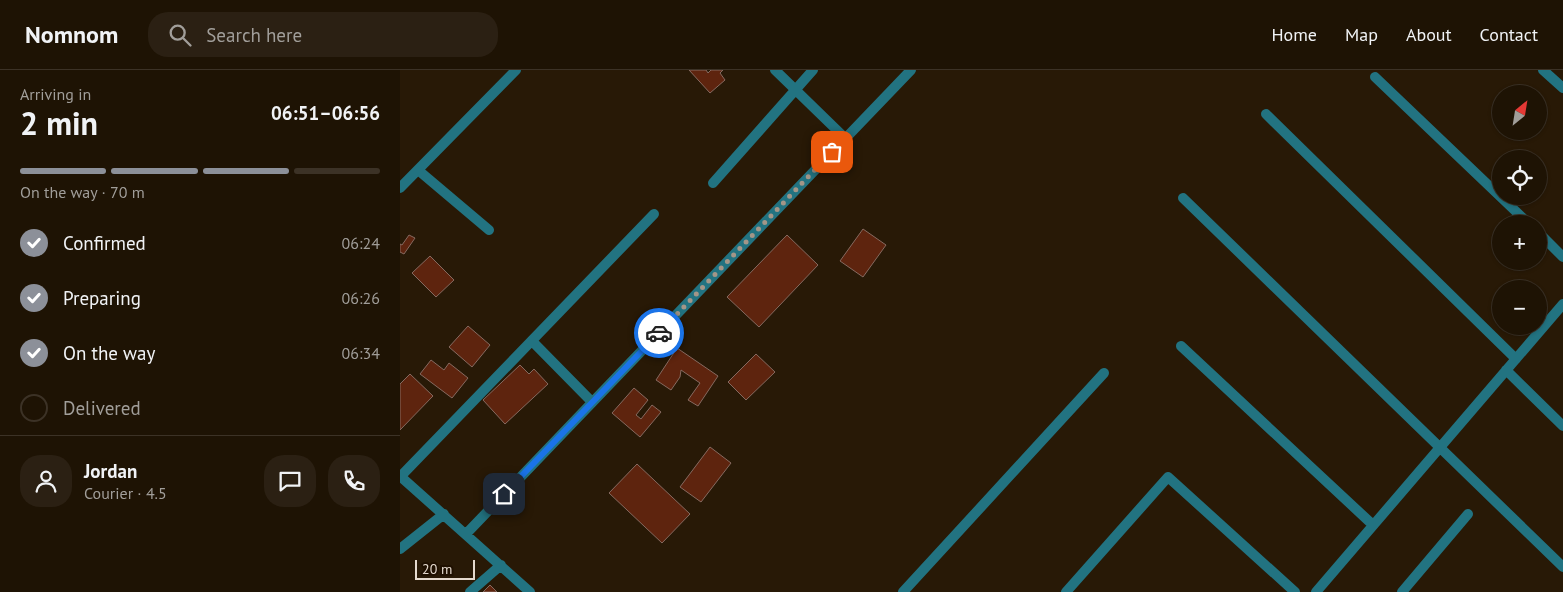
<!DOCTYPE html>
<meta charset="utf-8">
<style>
:root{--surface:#1e1304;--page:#2b2013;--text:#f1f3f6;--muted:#a19e9a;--line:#3c3226;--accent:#8c9099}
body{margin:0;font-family:"PT Sans",sans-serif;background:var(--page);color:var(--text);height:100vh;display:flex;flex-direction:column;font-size:19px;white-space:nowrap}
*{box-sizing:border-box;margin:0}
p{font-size:16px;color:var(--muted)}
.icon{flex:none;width:28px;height:28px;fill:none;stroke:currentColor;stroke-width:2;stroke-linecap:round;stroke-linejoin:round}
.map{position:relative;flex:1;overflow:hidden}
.panel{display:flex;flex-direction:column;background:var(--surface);width:400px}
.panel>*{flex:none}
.needle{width:32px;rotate:30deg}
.buttons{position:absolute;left:1092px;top:15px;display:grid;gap:10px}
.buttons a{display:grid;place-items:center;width:55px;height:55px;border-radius:50%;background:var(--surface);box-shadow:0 1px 4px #0004,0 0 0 1px var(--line);font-size:25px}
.scale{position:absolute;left:15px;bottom:12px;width:60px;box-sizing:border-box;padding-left:5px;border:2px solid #e5dace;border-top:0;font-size:14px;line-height:18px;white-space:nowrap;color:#e5dace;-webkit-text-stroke:4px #1f1000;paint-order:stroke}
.pin{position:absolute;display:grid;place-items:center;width:42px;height:42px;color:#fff;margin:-21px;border-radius:10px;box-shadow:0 2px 8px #0006}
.courier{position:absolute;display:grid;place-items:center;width:50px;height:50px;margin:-25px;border:4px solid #1a73e8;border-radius:50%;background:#fff;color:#222;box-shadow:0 1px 6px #0007}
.summary em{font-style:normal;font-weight:700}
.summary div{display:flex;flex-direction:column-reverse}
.summary{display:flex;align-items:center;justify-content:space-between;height:85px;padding:0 20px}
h1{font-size:32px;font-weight:700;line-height:38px}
.bar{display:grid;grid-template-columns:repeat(4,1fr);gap:8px 5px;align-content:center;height:60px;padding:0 20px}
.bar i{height:6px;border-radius:4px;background:var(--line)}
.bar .current{background:var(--accent)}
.bar p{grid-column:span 4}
.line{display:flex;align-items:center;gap:12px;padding:0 20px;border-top:1px solid var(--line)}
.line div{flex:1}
.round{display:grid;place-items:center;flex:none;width:52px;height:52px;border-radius:20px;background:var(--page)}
ol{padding:0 20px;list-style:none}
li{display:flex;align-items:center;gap:15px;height:55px}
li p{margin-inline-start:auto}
li .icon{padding:5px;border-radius:50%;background:var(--accent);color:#fff;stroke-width:4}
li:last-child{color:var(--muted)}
li i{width:28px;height:28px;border:2px solid var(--line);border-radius:50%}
header{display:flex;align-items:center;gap:30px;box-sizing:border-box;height:70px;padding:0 25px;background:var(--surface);border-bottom:1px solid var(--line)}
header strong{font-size:24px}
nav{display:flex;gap:28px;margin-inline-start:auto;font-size:18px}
.search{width:350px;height:45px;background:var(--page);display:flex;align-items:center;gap:12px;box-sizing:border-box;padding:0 18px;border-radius:20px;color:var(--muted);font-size:19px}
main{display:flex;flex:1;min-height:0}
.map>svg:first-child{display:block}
</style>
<header>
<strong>Nomnom</strong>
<div class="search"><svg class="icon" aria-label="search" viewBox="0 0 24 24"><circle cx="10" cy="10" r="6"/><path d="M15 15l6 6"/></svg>Search here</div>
<nav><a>Home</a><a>Map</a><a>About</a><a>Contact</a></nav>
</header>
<main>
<section class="panel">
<div class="summary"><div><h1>2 min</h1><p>Arriving in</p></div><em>06:51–06:56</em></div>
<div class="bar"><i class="current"></i><i class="current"></i><i class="current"></i><i></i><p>On the way · 70 m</p></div>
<ol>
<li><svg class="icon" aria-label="check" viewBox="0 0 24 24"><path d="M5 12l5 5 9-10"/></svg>Confirmed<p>06:24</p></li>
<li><svg class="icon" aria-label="check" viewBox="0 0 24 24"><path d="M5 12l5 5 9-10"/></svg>Preparing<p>06:26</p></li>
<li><svg class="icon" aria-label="check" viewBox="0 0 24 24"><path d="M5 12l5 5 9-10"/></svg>On the way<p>06:34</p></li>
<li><i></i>Delivered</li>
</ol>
<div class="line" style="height:90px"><a class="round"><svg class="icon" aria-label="person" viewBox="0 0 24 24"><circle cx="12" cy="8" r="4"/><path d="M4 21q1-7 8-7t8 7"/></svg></a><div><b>Jordan</b><p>Courier · 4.5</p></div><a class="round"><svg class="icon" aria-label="chat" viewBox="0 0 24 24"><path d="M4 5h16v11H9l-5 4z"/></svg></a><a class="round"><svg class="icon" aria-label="phone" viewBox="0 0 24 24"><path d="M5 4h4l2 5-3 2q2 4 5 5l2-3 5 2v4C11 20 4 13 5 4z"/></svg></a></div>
</section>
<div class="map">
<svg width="1163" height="522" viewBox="0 0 1163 522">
<rect width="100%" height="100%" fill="#281906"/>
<path fill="#5e240e" stroke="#866a60" d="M289 0H306L308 3 311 0H323L320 3 325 10 310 23Z
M463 159 486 175 463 207 440 191Z
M9 165 15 168 4 184 0 182V174L2 175Z
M387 165 418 195 359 257 327 227Z
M30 186 54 210 36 227 12 203Z
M68 256 90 275 72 297 49 277Z
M277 278 318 306 298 336 288 330 300 313 281 300 280 307 271 320 256 310Z
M356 284 375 302 346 330 328 312Z
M31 290 44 300 49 293 68 308 52 328 20 304Z
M120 295 129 304 134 299 148 314 105 354 83 330Z
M10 304 33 326 0 360V314Z
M234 318 248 330 236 345 241 349 252 335 261 342 240 367 212 343Z
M310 377 331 393 301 432 280 417Z
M237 394 290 444 262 473 209 423Z
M90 515 97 522H83Z"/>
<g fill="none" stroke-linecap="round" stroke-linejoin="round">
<path stroke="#227381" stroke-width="10" d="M375 0 445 68
M1143 0 1163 18
M975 7 1129 154
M866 44 1116 289
M18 100 89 160
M313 113 413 0
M0 118 116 0
M783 128 1163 497
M1139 163 1163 187
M132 271 192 332
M781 276 973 455
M1106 300 1163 356
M0 406 130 522
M1 406 254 144
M66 464 511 0
M0 479 44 444
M70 522 101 495
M503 522 704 303
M666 522 768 407 895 522
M916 522 1163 234
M1002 522 1068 444"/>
</g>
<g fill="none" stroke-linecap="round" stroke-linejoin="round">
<path stroke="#a39688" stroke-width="5" stroke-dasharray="0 9" d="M259 263 432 82"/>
<path stroke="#1a73e8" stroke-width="6" d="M104 424 259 263"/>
</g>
</svg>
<div class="buttons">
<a><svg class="needle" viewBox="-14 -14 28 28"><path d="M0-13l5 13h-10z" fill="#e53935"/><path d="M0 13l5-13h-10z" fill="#a19e9a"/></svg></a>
<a><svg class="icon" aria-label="locate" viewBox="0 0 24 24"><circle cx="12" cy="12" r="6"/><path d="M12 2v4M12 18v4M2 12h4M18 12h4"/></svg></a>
<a>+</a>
<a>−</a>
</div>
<div class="scale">20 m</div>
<div class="pin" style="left:432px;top:82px;background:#ea580c"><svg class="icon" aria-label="bag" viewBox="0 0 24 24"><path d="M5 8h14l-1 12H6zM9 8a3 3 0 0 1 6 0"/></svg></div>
<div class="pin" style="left:104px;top:424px;background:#1f2937"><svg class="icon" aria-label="home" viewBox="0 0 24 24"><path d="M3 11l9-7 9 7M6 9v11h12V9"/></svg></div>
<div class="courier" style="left:259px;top:263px"><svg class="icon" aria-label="car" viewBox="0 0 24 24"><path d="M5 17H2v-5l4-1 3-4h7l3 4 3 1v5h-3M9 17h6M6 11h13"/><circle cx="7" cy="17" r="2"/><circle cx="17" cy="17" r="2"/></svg></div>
</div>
</main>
